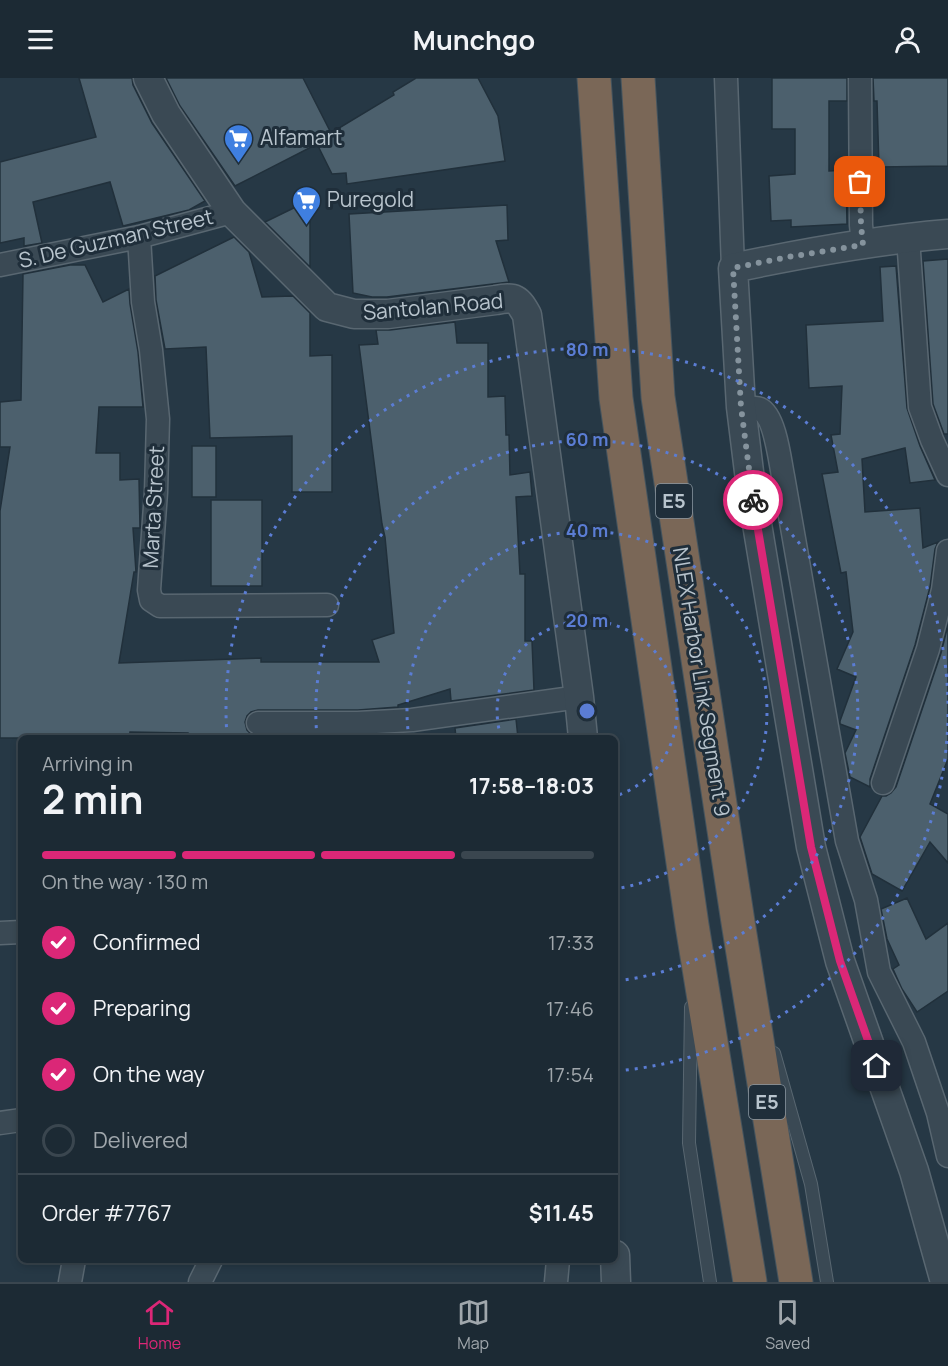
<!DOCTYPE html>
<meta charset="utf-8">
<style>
:root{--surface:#1c2a34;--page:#25323c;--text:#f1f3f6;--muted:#a0a7ac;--line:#3a464f;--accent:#db2777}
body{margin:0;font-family:Manrope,sans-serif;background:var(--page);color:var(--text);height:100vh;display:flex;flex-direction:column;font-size:22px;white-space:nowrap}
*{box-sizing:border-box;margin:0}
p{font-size:20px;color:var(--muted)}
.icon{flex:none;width:33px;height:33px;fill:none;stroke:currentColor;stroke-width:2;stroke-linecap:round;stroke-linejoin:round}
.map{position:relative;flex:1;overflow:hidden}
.drawer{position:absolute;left:18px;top:657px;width:600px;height:528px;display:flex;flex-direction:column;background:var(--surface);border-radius:9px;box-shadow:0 3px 9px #0003,0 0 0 2px var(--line)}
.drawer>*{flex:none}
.pin{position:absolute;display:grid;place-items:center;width:51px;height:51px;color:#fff;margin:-26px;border-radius:12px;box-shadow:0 3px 9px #0006}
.courier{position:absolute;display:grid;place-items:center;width:60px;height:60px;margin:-30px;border:4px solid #db2777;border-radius:50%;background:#fff;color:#222;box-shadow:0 2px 8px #0007}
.headline em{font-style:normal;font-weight:700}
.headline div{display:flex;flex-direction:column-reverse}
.headline{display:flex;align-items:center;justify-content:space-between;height:102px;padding:0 24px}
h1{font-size:39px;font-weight:700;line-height:45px}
.bar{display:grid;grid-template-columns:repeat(4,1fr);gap:9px 6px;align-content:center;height:72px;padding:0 24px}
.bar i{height:8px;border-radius:4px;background:var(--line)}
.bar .selected{background:var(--accent)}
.bar p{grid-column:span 4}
.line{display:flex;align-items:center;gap:15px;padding:0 24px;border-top:2px solid var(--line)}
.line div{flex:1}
ol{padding:0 24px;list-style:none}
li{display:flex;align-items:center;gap:18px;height:66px}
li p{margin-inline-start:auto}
li .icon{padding:6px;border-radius:50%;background:var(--accent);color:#fff;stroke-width:4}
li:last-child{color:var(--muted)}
li i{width:33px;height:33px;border:3px solid var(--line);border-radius:50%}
header{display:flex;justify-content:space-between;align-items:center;height:78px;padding:0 24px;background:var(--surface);font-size:27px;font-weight:700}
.tab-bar{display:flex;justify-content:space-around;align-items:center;height:84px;border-top:2px solid var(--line);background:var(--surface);font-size:16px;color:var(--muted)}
.tab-bar a{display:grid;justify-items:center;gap:3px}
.tab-bar .selected{color:var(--accent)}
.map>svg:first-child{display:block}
</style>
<header><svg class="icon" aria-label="menu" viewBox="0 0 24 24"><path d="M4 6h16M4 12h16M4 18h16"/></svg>Munchgo<svg class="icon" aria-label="person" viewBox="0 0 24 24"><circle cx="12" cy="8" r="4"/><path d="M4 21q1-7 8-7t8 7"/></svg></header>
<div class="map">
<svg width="948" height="1204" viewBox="0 0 948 1204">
<rect width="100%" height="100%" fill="#263845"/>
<path fill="#4c606d" stroke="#21303b" stroke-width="1.5" d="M79 0H132L133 7 152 45 205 123 189 132 123 148 110 104 33 124 42 165 24 168V160L0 165V84L96 59Z
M166 0H303L331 55 394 17 393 14 416 0H478L498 38 505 83 347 106 346 95 332 96 317 66 235 108 180 28Z
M772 0H847V23H829V93L846 92 847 146 791 149V142L771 143 769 98 795 96V51H772Z
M873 0H948V88L879 89 877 23H874Z
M310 122V189L265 144Z
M507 127 508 162 496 163 509 204 387 219H372L353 215 349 136Z
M234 159 249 174 262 219 293 218 310 235V278L332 277V414H292V358L210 360 206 269 165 271 156 222 155 198Z
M948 181V356H944L933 326 923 183Z
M70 187H85L103 224 129 211 130 226 138 274 143 329H99L96 375H120V402L139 401 140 450H133L136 494H134L119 585 261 580V584H379L372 562 394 555 385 459 382 446 359 267 378 266 376 252H390L455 244 457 265H488V319L505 318 506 357H509L510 397 530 394 532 418 516 419 520 496H525V563H532L534 612 451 623 450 611 398 627V629L358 632H258L251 634 247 638 245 644 247 652 252 657 258 658H358L398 656V660H188V655L130 654 129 660H0V433L10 369H0V324L21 322 23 196Z
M896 188 907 330 920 368 935 402 910 405 905 370 862 381 865 434 920 430 923 470 938 464 935 471 930 509 915 567 870 701V709L850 699 845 675 856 652 840 646V643L856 599 837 591 853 554 846 494 841 495 822 396 838 394 831 357 840 356 842 308 809 310 806 247 883 243 880 189Z
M192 368H216V419H192Z
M211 422H262V508H211Z
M948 547V681L930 726 948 736V785L930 764 902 813 872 796 860 759 882 718H886L891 715 896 709 941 575Z
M516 641 518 660H456L455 650Z
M907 820 926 861 948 845V913L917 934 902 911 893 891 899 887 887 861 881 831Z"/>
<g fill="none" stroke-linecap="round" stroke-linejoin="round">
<defs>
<path id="service" d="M691 929 689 1065 710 1204
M774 975 811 1106 827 1204"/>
<path id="minor" d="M726 0 733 190
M860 0 861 147 863 167
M139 159 143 224 151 272 158 341 156 414 149 512 151 522 160 528 327 527
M908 160 920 329 932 362 948 397
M0 187 139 159 232 134
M741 329C747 330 756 329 760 331 775 338 780 383 783 398L847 763 866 822 879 894 914 964 938 1035 948 1078
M258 645H358L412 642 579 619
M883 705 928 571 943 512 948 473
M0 855 21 854
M0 1045 21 1042
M70 1204 74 1182
M200 1204 211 1182
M556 1204 558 1182"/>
<path id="tertiary" d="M148 0 166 36 232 134 327 229 354 236H388L496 222C515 218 518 221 527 237L579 619 583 660
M615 1177 616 1204
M945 1204 914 1093 840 883 811 769 751 410 741 329 733 190C804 175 876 162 948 156"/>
<path id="motorway" d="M594 0 616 320 692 847 750 1204
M638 0 658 319 738 844 796 1204"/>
</defs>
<use href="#service" stroke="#596771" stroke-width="14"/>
<use href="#minor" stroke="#596771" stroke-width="25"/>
<use href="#tertiary" stroke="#596771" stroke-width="31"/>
<use href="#motorway" stroke="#45545e" stroke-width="35"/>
<use href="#service" stroke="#3a4954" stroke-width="12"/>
<use href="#minor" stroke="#3a4954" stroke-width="22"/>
<use href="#tertiary" stroke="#3a4954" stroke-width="28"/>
<use href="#motorway" stroke="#7a6757" stroke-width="33"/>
</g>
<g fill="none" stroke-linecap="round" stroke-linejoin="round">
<path stroke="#85939d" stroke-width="6" stroke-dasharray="0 10.8" d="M753 422 741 329 733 190 788 179 863 167 861 147 860 104"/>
<path stroke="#db2777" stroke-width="8" d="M753 422 811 769 840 883 877 988"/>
</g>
<g fill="none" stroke="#5b7dd4" stroke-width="3" stroke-dasharray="3 6">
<path d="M501 659A90 90 0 1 1 616 718"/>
<path d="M409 660A180 180 0 1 1 615 811"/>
<path d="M317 659A271 271 0 1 1 615 903"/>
<path d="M948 636A361 361 0 0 1 615 993M227 658A361 361 0 1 1 948 630"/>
</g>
<defs>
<symbol id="supermarket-pin" viewBox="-11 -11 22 30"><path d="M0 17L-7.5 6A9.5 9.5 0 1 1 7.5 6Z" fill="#3f7fe0" stroke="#1f2e3a"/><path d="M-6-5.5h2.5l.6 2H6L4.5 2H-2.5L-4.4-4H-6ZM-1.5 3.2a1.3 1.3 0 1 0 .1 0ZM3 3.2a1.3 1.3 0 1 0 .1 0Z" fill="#fff"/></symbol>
</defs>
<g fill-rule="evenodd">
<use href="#supermarket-pin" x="222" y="44" width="33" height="45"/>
<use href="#supermarket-pin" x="290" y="106" width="33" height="45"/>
</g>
<g text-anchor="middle" stroke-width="6" stroke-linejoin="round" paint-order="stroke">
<g fill="#1f2e3a" stroke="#8a97a1" stroke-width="1.5">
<rect x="656" y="406" width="36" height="34" rx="4.5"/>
<rect x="749" y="1007" width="36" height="34" rx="4.5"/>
</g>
<g font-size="20" font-weight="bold" fill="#b8c4cd">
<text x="674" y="430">E5</text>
<text x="767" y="1031">E5</text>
</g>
<g font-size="21" fill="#b8c4cd" stroke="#1f2e3a" text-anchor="start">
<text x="260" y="67">Alfamart</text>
<text x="327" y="129">Puregold</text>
</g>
<g font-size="21" fill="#b8c4cd" stroke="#1f2e3a">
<text transform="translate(116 161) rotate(-13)" y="7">S. De Guzman Street</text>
<text transform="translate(433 229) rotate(-5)" y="7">Santolan Road</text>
<text transform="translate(154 429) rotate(-87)" y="7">Marta Street</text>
<text transform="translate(701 604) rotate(81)" y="7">NLEX Harbor Link Segment 9</text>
</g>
</g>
<circle cx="587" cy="633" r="9" fill="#5b7dd4" stroke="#1f2e3a" stroke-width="3"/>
<g font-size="18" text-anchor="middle" font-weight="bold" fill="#5b7dd4" stroke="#1f2e3a" stroke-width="6" stroke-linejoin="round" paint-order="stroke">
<text x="587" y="278">80 m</text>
<text x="587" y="368">60 m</text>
<text x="587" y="459">40 m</text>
<text x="587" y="549">20 m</text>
</g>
</svg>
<div class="pin" style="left:860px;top:104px;background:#ea580c"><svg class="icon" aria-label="bag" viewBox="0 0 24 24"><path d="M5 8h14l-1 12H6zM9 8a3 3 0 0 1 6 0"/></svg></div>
<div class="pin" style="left:877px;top:988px;background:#1f2937"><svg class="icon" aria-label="home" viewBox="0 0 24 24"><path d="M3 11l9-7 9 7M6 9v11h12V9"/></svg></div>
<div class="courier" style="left:753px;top:422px"><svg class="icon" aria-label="bike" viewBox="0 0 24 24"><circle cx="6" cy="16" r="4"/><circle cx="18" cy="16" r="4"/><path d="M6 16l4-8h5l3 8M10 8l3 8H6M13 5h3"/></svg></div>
<section class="drawer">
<div class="headline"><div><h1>2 min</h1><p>Arriving in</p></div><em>17:58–18:03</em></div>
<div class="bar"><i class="selected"></i><i class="selected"></i><i class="selected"></i><i></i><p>On the way · 130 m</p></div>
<ol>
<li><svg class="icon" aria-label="check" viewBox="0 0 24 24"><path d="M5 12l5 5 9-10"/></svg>Confirmed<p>17:33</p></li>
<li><svg class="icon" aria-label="check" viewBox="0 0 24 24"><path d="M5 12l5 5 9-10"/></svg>Preparing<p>17:46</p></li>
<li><svg class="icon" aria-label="check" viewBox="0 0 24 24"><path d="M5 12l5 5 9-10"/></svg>On the way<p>17:54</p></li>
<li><i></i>Delivered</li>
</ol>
<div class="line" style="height:78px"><div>Order #7767</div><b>$11.45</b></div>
</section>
</div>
<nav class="tab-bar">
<a class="selected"><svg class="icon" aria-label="home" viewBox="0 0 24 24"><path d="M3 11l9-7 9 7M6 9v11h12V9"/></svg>Home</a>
<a><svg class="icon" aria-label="map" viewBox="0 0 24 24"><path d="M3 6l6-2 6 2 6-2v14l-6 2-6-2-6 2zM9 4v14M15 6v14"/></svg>Map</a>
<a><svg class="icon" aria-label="saved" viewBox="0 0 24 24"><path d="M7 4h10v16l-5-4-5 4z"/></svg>Saved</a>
</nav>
